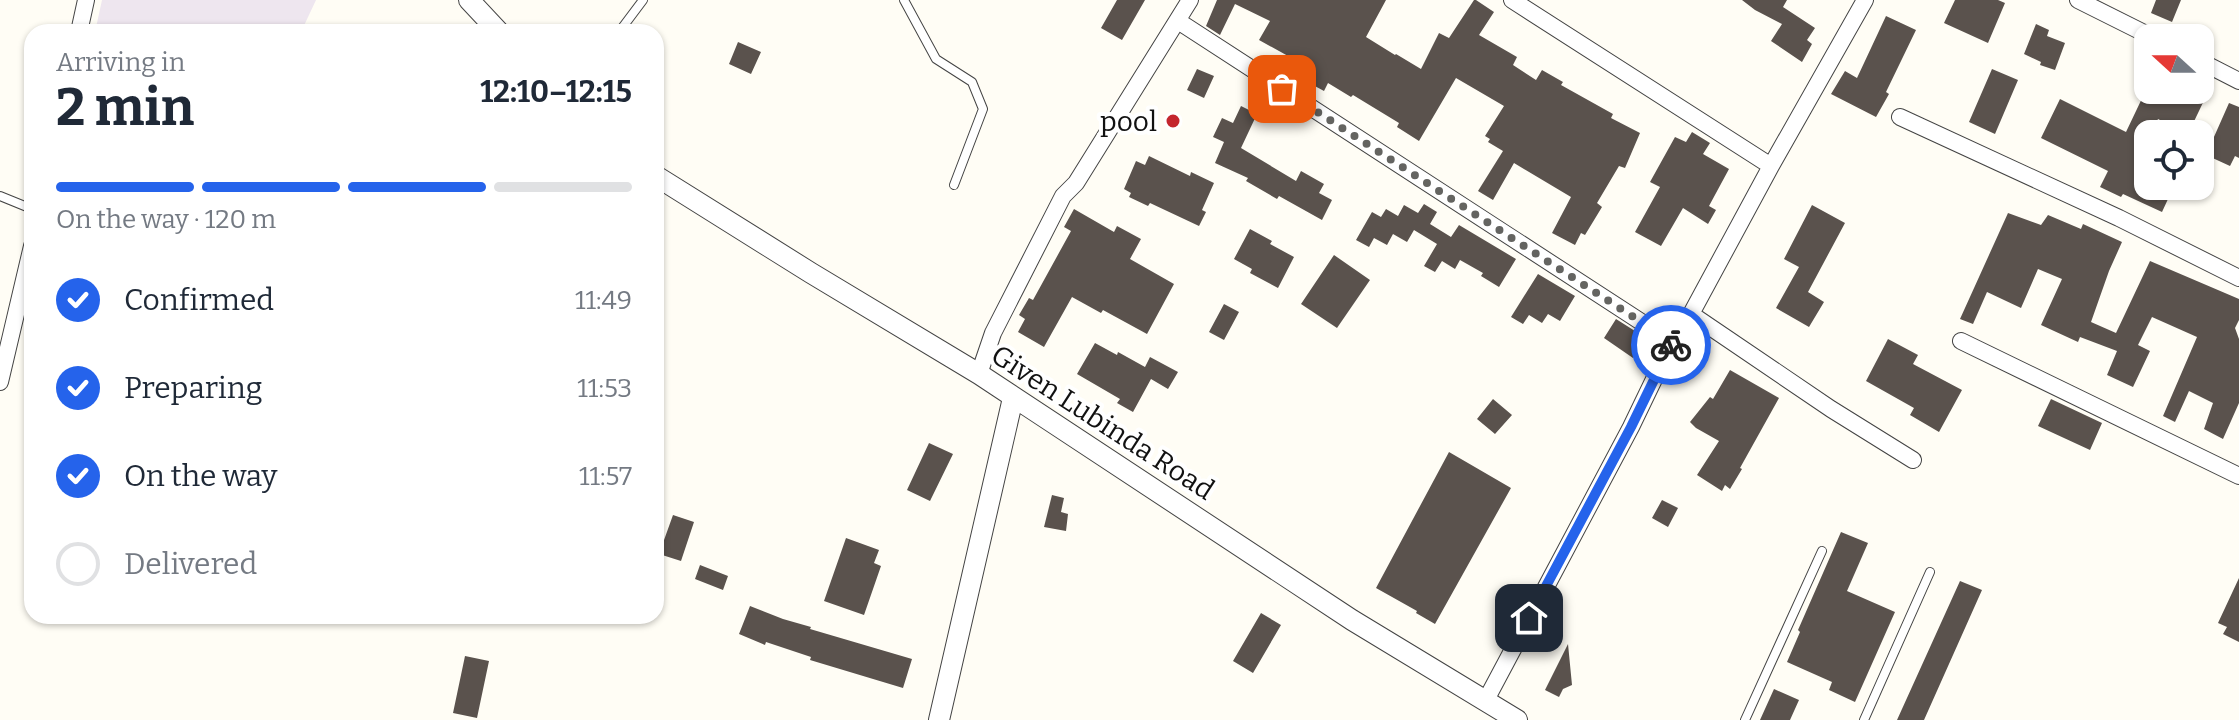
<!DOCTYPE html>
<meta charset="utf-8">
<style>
:root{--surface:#fff;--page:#f2f2f3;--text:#1f2937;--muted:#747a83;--line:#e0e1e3;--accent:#2563eb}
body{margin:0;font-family:Bitter,serif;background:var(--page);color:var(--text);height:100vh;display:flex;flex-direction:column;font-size:30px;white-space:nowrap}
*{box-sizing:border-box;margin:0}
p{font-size:26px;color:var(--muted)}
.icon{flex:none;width:44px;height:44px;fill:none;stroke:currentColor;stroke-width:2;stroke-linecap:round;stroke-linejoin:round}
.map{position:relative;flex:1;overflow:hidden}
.side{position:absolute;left:24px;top:24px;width:640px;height:600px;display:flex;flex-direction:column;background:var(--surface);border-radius:24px;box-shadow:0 2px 6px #0004}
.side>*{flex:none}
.needle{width:52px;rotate:291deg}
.tools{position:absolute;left:2134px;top:24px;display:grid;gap:16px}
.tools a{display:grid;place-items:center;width:80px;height:80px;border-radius:16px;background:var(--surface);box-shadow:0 2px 6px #0004;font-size:40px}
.pin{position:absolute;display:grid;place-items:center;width:68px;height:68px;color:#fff;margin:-34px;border-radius:16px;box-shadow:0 4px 12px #0006}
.courier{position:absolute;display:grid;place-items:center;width:80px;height:80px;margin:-40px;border:6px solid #2563eb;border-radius:50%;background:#fff;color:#222;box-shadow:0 2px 10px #0007}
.headline em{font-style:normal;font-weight:700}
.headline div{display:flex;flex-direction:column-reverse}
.headline{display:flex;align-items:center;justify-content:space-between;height:136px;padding:0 32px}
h1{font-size:52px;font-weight:700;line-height:60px}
.bar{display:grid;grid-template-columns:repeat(4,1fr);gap:12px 8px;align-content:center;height:96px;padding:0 32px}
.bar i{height:10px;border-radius:6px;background:var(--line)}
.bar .current{background:var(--accent)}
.bar p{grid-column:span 4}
ol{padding:0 32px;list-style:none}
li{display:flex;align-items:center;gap:24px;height:88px}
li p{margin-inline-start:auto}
li .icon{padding:8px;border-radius:50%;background:var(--accent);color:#fff;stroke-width:4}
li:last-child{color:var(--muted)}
li i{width:44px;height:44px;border:4px solid var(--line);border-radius:50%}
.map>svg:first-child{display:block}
</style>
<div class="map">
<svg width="2239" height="720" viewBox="0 0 2239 720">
<rect width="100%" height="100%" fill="#fffdf5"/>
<path fill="#eee6ef" d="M102 0H316L301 32H95Z"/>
<path fill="#5a524d" d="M1117 0H1145L1122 40 1101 28Z
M1217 0H1386L1366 37 1395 55 1396 54 1421 69 1439 33 1449 38 1474 0H1476L1494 12 1479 35 1517 57 1513 65 1536 80 1542 70 1563 82 1561 85 1613 114 1611 118 1640 133 1625 168 1619 166 1597 203 1602 207 1585 235 1581 233 1575 245 1552 233 1571 197 1514 163 1493 200 1478 191 1503 151 1488 142 1490 139 1485 136 1504 106 1456 78 1419 141 1397 127 1399 123 1353 95 1351 97 1328 83 1324 91 1300 78 1306 66 1259 40 1270 21 1235 4 1220 35 1206 26Z
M1742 0H1787L1783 7 1815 28 1807 40 1812 44 1802 62 1771 41 1782 24 1755 10Z
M1955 0H1998L2005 3 1988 43 1944 23Z
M2156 0H2181L2172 22 2151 13Z
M1886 16 1916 30 1886 92 1889 94 1876 117 1831 94 1845 71 1857 78Z
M2036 24 2049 30 2047 36 2065 43 2055 70 2040 65 2041 62 2024 54Z
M738 42 761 52 751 74 729 64Z
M1197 69 1214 76 1204 98 1187 90Z
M1992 69 2018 80 1995 134 1969 122Z
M2146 90H2209L2188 134 2158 119 2151 134H2148V186H2174L2162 212 2123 194 2121 197 2100 187 2108 171 2041 138 2060 99 2126 132Z
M2229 103 2239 107V158L2235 156 2230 166 2206 155Z
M1241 106 1257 114 1241 148 1296 181 1301 171 1324 184 1319 193 1332 200 1322 220 1279 196 1277 199 1246 181 1248 178 1215 163 1224 142 1213 137 1222 118 1233 123Z
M1692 132 1710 143 1703 154 1729 169 1709 206 1716 210 1708 224 1683 208 1661 246 1635 232 1660 187 1650 182 1675 137 1686 142Z
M1149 156 1190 176 1191 172 1214 183 1202 210 1206 212 1199 226 1150 203 1148 206 1129 197 1131 193 1124 189 1136 161 1145 165Z
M1424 204 1437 212 1430 224 1451 237 1459 225 1516 259 1499 287 1481 276 1483 273 1460 260 1455 269 1442 261 1435 272 1424 266 1437 244 1414 230 1407 242 1393 234 1387 245 1374 238 1369 247 1356 240 1372 212 1381 217 1386 209 1398 216 1404 205 1418 213Z
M1812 205 1845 223 1808 292 1824 302 1809 327 1776 308 1799 267 1784 259Z
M1074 209 1114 232 1117 226 1141 239 1130 259 1174 284 1147 334 1103 310 1101 313 1072 297 1044 347 1018 332 1025 319 1019 315 1029 298 1033 300 1071 231 1064 227Z
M2008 213 2041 225 2048 215 2081 229 2083 224 2122 242 2109 271 2091 322 2116 333 2150 261 2239 299V320L2235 328 2239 339V403L2223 439 2204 429 2213 403 2189 391 2175 422 2163 416 2197 337 2152 317 2138 345 2150 351 2133 387 2107 375 2117 351 2080 337 2078 342 2041 325 2062 279 2038 269 2021 308 1987 292 1973 324 1960 319Z
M1250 229 1272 241 1270 244 1294 257 1278 288 1250 273 1252 269 1234 259Z
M1334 255 1370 280 1337 328 1301 304Z
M1538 274 1575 296 1560 321 1548 314 1542 323 1529 315 1523 324 1511 317Z
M1224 304 1239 312 1224 340 1209 332Z
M1616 319 1646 338 1633 358 1604 338Z
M1888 339 1918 355 1913 364 1962 390 1939 432 1910 415 1914 408 1866 381Z
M1095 343 1117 355 1118 352 1145 367 1150 357 1178 372 1168 389 1151 379 1133 412 1117 403 1120 399 1077 374Z
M1730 370 1779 398 1740 468 1742 469 1730 489 1725 485 1722 491 1697 475 1719 441 1696 428 1690 422 1710 397 1713 399Z
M1493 399 1512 415 1495 434 1477 419Z
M2051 399 2102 423 2090 450 2038 426Z
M929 443 953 454 930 501 907 490Z
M1449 452 1511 488 1435 624 1416 613 1417 611 1376 588Z
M1052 495 1064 498 1061 512 1068 514 1066 531 1044 527Z
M1662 500 1678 508 1668 527 1652 518Z
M673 515 694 522 681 561 659 554Z
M1841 532 1868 543 1847 591 1895 612 1855 702 1829 690 1832 682 1787 662 1800 632 1798 630Z
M846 538 879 550 874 563 881 566 864 615 824 601Z
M700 565 728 576 723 590 695 579Z
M2239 578V642L2223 634 2227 627 2218 623Z
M1960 581 1982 590 1924 720H1897Z
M750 606 783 619 811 627 810 629 912 659 903 688 810 660 811 657 766 642 765 645 739 634Z
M1261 613 1281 625 1253 673 1233 661Z
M1568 644 1572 685 1563 689 1559 697 1545 690Z
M465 656 489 661 477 718 453 713Z
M1774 689 1799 700 1790 720H1760Z"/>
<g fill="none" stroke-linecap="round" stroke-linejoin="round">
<defs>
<path id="service" d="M904 0 936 59 972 82 983 109 954 185
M619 32 643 0
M0 196 32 209
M1745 720 1822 551
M1864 720 1930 572"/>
<path id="minor" d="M1512 0 1771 166
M2078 0 2154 38
M1178 21 1672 342
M79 32 86 0
M2200 61 2239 81
M1900 117 2119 218 2239 278
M1691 314 1831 409 1913 460
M1961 341 2239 476
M979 374 993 333 1063 196 1076 183 1190 0
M0 382 32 246
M1486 700 1631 427 1672 342 1691 314 1771 166 1865 0"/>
<path id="tertiary" d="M469 0 499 32
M656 176 811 273 979 374 1352 620 1517 720
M939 720 1013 398"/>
</defs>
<use href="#service" stroke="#444" stroke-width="10"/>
<use href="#minor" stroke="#444" stroke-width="18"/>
<use href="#tertiary" stroke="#444" stroke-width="22"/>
<use href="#service" stroke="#fff" stroke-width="8"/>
<use href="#minor" stroke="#fff" stroke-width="16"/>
<use href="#tertiary" stroke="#fff" stroke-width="20"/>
</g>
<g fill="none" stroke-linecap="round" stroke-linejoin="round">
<path stroke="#646461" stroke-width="8" stroke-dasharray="0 14.4" d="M1282 89 1672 342 1671 345"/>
<path stroke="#2563eb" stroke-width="10" d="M1529 618 1631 427 1671 345"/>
</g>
<circle fill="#c4262e" stroke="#fff" stroke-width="3" cx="1173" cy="121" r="8"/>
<g text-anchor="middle" stroke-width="8" stroke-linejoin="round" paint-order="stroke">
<g font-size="28" fill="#111" stroke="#fff" text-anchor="end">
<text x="1157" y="131">pool</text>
</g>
<g font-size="28" fill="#111" stroke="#fff">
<text transform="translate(1103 422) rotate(33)" y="10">Given Lubinda Road</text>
</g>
</g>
</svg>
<div class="tools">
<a><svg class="needle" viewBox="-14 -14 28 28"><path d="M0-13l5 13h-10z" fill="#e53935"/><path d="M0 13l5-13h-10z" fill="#747a83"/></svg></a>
<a><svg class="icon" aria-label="locate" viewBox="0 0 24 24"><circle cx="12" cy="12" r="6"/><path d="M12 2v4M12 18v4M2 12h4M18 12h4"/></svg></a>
</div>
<div class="pin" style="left:1282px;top:89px;background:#ea580c"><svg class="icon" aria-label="bag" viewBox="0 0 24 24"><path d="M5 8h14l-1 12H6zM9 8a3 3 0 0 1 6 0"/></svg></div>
<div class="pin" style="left:1529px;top:618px;background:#1f2937"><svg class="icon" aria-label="home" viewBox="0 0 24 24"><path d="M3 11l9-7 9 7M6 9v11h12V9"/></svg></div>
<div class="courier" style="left:1671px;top:345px"><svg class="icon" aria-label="bike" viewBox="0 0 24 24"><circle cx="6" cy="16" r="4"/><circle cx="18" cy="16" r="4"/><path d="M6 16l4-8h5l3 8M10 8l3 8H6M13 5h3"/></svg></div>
<section class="side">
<div class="headline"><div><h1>2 min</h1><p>Arriving in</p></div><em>12:10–12:15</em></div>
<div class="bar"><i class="current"></i><i class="current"></i><i class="current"></i><i></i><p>On the way · 120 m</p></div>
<ol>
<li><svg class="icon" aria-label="check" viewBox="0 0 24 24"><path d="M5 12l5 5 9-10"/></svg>Confirmed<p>11:49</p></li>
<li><svg class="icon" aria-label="check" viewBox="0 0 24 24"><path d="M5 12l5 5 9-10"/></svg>Preparing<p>11:53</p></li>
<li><svg class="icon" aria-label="check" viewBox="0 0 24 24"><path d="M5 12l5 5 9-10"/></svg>On the way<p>11:57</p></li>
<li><i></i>Delivered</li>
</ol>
</section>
</div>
